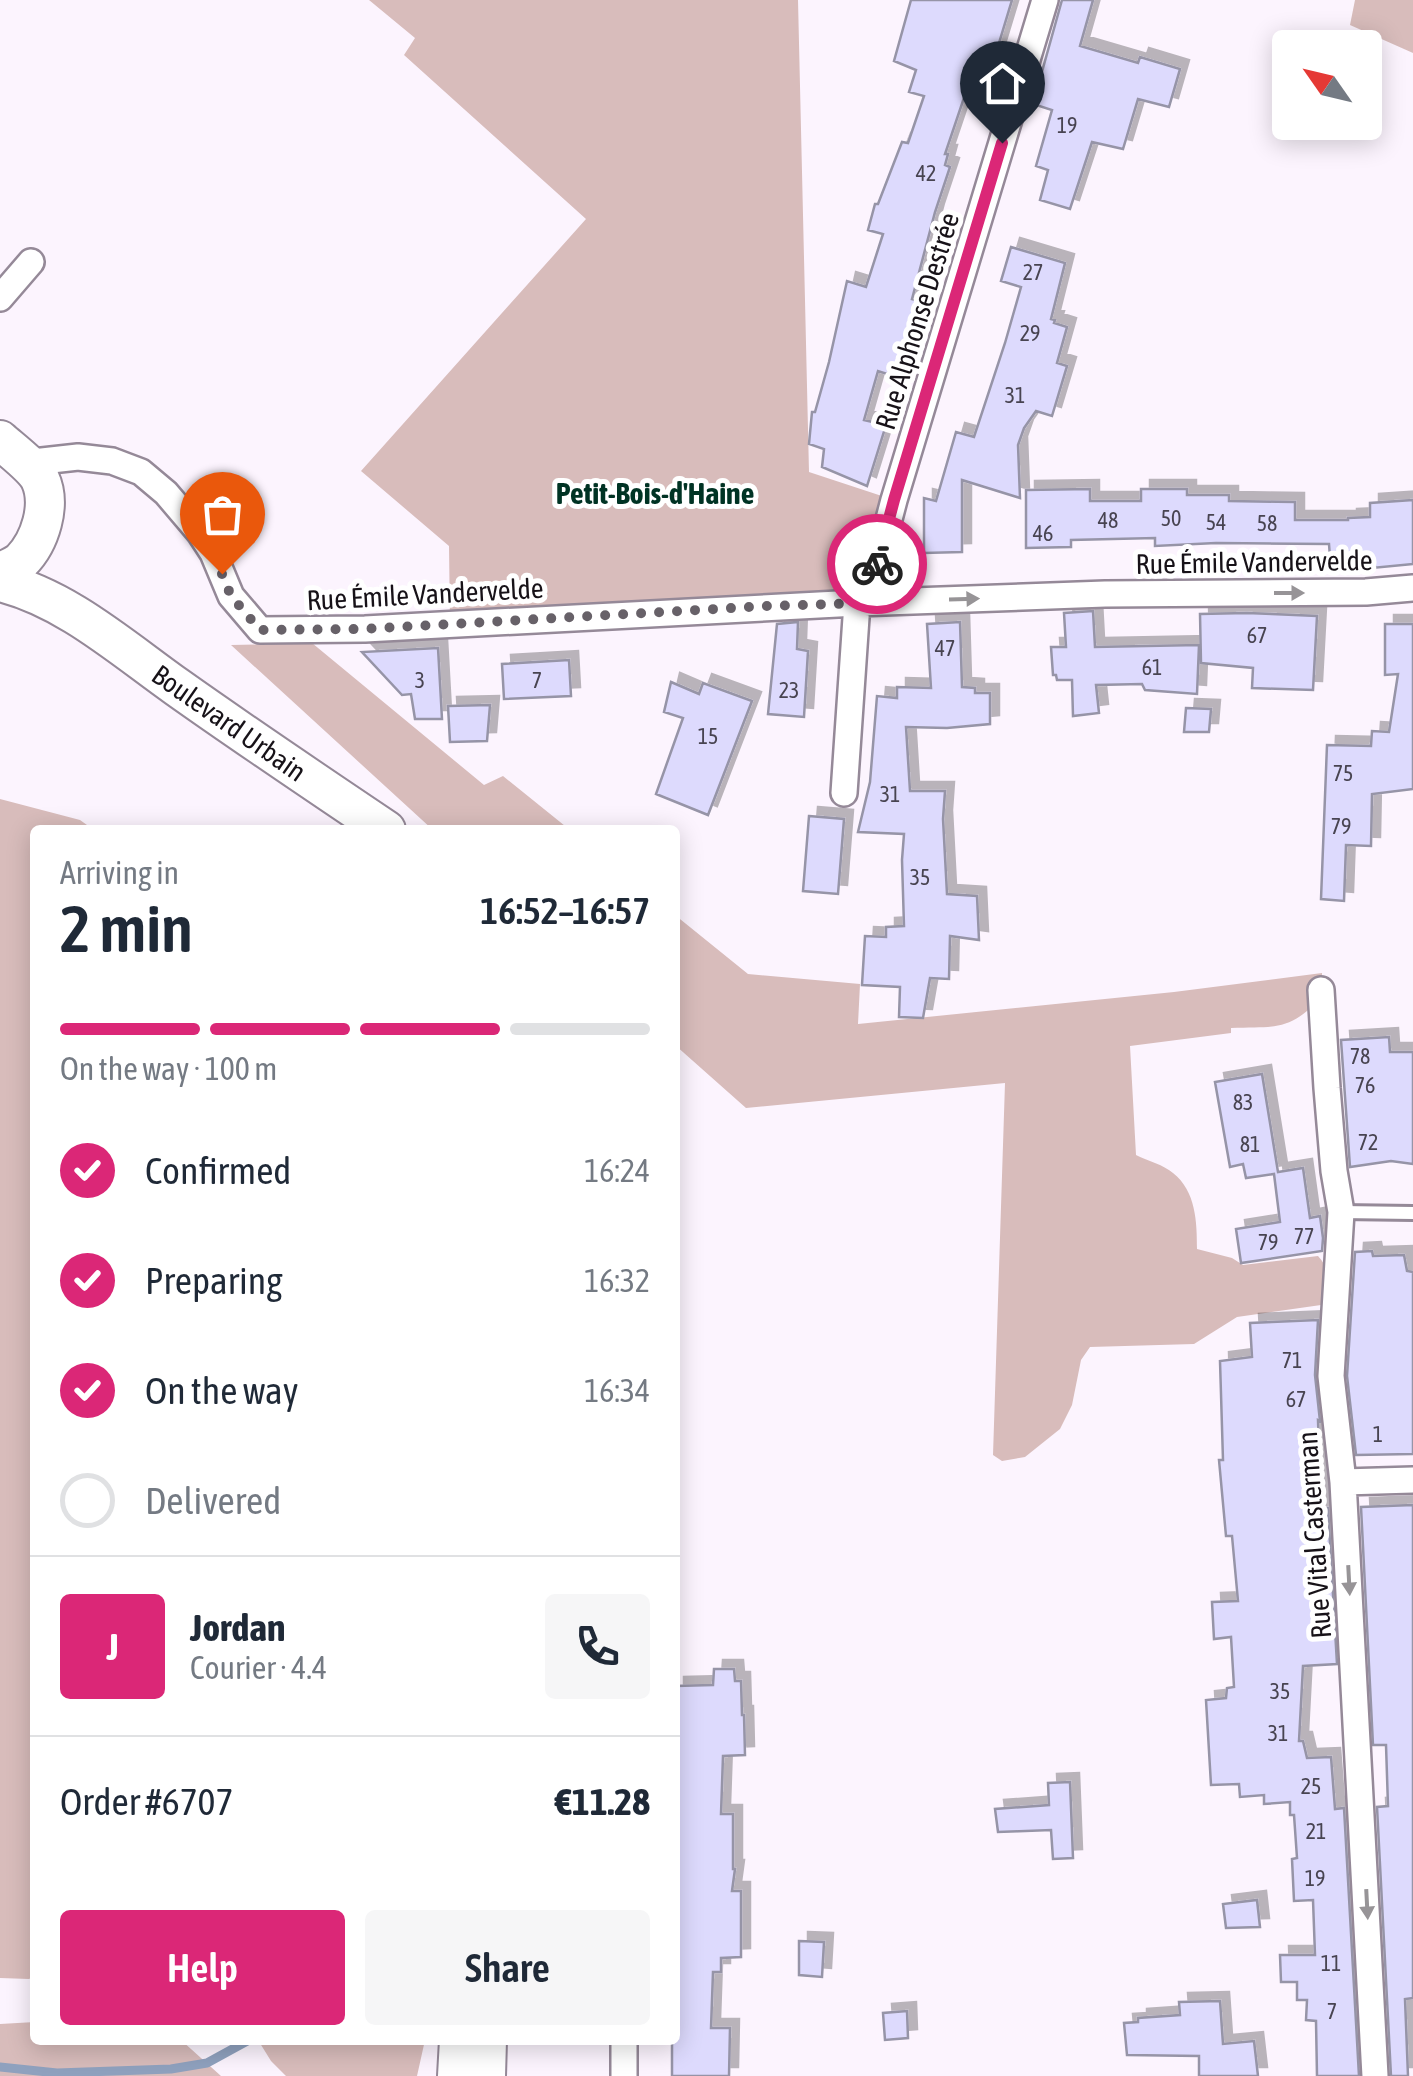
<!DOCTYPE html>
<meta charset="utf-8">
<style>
:root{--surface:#fff;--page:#f6f6f7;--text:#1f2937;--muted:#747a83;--line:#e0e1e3;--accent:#db2777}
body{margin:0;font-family:"Asap Condensed",sans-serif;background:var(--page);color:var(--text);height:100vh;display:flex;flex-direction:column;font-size:38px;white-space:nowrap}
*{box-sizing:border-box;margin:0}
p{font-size:32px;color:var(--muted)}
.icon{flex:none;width:55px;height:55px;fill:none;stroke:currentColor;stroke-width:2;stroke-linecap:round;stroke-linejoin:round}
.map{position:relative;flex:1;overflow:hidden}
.panel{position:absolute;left:30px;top:825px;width:650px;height:1220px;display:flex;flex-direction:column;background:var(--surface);border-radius:10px;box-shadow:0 5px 25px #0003}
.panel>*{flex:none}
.needle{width:65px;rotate:304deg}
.buttons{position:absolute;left:1272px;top:30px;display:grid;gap:20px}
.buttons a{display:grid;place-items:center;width:110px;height:110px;border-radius:10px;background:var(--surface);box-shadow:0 5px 25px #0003;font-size:50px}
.pin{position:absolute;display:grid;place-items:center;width:85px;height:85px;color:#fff;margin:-102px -42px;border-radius:50% 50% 50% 0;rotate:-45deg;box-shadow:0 0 10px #0007}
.pin .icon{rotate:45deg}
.courier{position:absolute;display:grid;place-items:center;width:100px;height:100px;margin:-50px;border:8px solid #db2777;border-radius:50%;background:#fff;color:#222;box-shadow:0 2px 12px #0007}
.summary em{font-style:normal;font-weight:600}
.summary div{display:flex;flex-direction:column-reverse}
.summary{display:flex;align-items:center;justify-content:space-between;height:170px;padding:0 30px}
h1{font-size:65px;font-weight:600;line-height:75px}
.bar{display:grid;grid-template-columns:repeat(4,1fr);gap:15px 10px;align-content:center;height:120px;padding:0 30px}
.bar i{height:12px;border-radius:8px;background:var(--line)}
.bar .selected{background:var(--accent)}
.bar p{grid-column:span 4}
.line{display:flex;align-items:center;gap:25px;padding:0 30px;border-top:2px solid var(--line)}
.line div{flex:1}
.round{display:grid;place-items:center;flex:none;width:105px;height:105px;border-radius:10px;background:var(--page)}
ol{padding:0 30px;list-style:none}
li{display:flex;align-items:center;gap:30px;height:110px}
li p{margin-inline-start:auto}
li .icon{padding:10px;border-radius:50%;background:var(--accent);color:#fff;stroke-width:4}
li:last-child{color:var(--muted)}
li i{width:55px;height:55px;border:5px solid var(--line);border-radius:50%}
.cta{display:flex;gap:20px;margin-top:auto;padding:20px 30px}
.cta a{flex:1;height:115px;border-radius:10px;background:var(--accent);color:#fff;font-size:40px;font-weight:600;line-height:115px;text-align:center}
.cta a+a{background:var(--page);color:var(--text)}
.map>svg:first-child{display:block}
</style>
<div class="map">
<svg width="1413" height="2076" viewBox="0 0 1413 2076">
<defs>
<filter id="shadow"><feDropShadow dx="9" dy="-9" stdDeviation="0" flood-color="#0004"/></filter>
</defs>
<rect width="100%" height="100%" fill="#fcf4fe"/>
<path fill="#d8bcbb" d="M369 0H798L809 472 894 500 867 603 450 624 449 546 361 471 586 219 404 55 415 38Z
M1355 0H1413V53L1350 25Z
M312 643 484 785 503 776 570 830H433L231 645Z
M0 799 80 820 94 830H35V1976L29 1979 0 1978Z
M675 915 748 974 860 984 858 1024 1174 992 1322 973V997C1288 1032 1277 1026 1231 1028V1033L1130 1046 1136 1155C1148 1161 1164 1165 1173 1173 1196 1191 1197 1222 1197 1249L1232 1258 1243 1265 1318 1256C1333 1272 1327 1287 1321 1305L1237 1317 1194 1344 1090 1347 1081 1360 1072 1405 1060 1429 1025 1457 1002 1461 993 1455 1005 1083 746 1108 675 1045Z
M35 2022V2040H181L221 2076H0V2024Z
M258 2040H425L417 2076H286L271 2061Z"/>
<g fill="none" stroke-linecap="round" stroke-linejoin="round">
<path stroke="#8fa1be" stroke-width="9" d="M0 2067 57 2073 171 2069 207 2063 249 2040"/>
</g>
<path fill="#dddafd" stroke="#9694a7" stroke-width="2.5" filter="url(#shadow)" d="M911 0H1012L989 76 973 71 945 154H948L945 165 950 167 935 212 912 299 923 302 900 378 878 371 864 420 886 425 867 486 822 467 824 449 809 444 812 412H815L829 362 847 281 866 287 883 234 868 230 875 204H878L902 142 908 143 924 96 909 92 916 70 894 61Z
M1062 0H1093L1080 46 1138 63 1140 57 1180 69 1169 107 1138 99 1123 149 1092 142 1070 209 1040 200 1048 170 1036 166 1052 110 1033 104Z
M1011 247 1065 263 1051 319 1055 320 1054 323 1067 327 1057 363 1067 366 1052 416 1036 411 1024 428 1018 445 1020 498 962 480V552L924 553V498L936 501 956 432 974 437 1005 343 1021 287 1001 281Z
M1090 489V501H1141V489H1187V495H1229V501L1295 502V520H1348V518L1370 517V503L1413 500V564L1331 572 1329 544 1216 543 1155 546V538L1071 540V547L1026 548V490Z
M1093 611 1095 647 1199 645 1197 694 1145 690 1142 684 1096 685 1099 713 1073 716 1072 680H1057L1056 675H1053L1051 647H1066L1064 613Z
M1247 613 1317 616 1313 690 1252 688 1253 668 1201 663 1200 614Z
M798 622 797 649 808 651 804 717 768 714 777 624Z
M960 622 962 687 975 688V693H990V724L947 728 906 727 910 791H945L943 819 947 894 977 896 979 940 950 936 949 979 930 978 923 1018 899 1017 900 987 862 985 865 936 886 937V927L904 926 902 860 904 834 858 832 870 782 877 696 897 698V687L931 688 927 624Z
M1385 624H1413V789L1372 794 1371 846 1346 845 1344 901 1321 899 1327 745 1371 746 1372 731 1389 732 1398 674 1385 675Z
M438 648 442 719H415L411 694 402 695 362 652Z
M569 660 571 696 504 699 502 664Z
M671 682 699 694 703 683 752 701 708 815 656 794 683 718 664 712Z
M490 705 487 741 450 742 448 706Z
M1186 708 1211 709 1209 732H1184Z
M809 816 844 819 838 894 803 891Z
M1389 1037 1390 1052H1413V1164L1391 1161 1350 1167 1341 1040Z
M1262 1074 1278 1172 1303 1168 1310 1218 1320 1216 1323 1238 1322 1251 1241 1263 1236 1229 1280 1222 1274 1174 1246 1178 1243 1164 1230 1167 1215 1082Z
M1372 1251 1373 1256 1404 1255 1407 1271 1413 1272V1454L1356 1455 1347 1376 1355 1252Z
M1318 1320 1315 1375 1320 1421 1318 1420 1321 1508H1328L1337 1664 1303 1666 1299 1741H1303L1307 1758 1331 1757 1335 1809 1344 1808 1359 2076H1317L1316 2021 1306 2020 1307 2000H1297V1982H1281L1280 1955H1315L1313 1900 1294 1901 1292 1859 1297 1858 1294 1815H1290V1802L1264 1804V1795L1240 1797 1239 1784 1211 1785 1206 1700 1226 1698 1227 1688 1234 1687 1231 1637 1214 1639 1212 1602 1238 1601 1232 1536H1226L1219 1460H1223L1220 1361 1252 1357 1250 1323Z
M1413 1505V1998L1405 1999 1408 2076H1391L1377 1807 1388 1806 1386 1745H1373L1361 1507Z
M714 1669H734L735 1681H741L742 1715H744L745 1755 723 1756 721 1814H733V1869H735L732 1891H741V1957L721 1958V1972H713L711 2028H730L729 2076H672V2040H675V1686L713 1685Z
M1070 1782 1073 1858 1053 1859 1051 1830 998 1832 995 1809 1049 1805 1048 1783Z
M1257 1900 1260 1927 1226 1928 1223 1904Z
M799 1941 824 1942 822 1977 799 1975Z
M1220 2001 1223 2044 1254 2041 1258 2076H1199V2056L1127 2055 1124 2023 1138 2022V2018L1180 2015 1179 2002Z
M907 2011 908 2038 885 2040 883 2013Z"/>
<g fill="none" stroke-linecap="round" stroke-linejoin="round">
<defs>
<path id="service" d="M1341 1212 1413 1213"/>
<path id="minor" d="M0 298 31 262
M22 461 33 462 78 457 112 461 141 472 166 493 200 533 213 553 231 596 260 630 365 629 857 603 1105 594 1366 592 1413 588
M867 603 894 500 1045 0
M844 793 857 603
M1321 990 1327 1088 1334 1171 1341 1212 1331 1376 1343 1482 1375 2076
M1343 1482 1413 1480
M624 2040V2076"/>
<path id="primary" d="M0 440C10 449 34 467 40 479 52 505 40 542 21 561 15 566 6 569 0 573
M0 582C66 598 122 648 177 687 246 736 316 783 386 830
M457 2076 459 2040
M486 2076 487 2040"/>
</defs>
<use href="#service" stroke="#958998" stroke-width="18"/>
<use href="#minor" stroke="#958998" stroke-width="30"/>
<use href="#primary" stroke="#958998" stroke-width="42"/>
<use href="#service" stroke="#fff" stroke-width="12"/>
<use href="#minor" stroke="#fff" stroke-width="25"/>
<use href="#primary" stroke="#fff" stroke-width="38"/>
</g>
<defs><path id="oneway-solid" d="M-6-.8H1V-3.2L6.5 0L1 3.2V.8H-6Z" transform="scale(2.5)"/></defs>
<g fill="#979497">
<use href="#oneway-solid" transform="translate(1289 593)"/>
<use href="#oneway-solid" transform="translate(964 599) rotate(-2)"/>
<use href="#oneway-solid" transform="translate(1349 1580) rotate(87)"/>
<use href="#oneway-solid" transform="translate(1367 1904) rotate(87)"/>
</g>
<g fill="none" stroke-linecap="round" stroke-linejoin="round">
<path stroke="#676168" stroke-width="10" stroke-dasharray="0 18" d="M222 574 231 596 260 630 364 629 768 606 867 603 877 564"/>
<path stroke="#db2777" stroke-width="12" d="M877 564 894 500 1002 143"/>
</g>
<g text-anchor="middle" stroke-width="10" stroke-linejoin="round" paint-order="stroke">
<g font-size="22" fill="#484451">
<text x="1067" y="133">19</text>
<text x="926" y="181">42</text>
<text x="1033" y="280">27</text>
<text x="1030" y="341">29</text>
<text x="1015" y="403">31</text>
<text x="1171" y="526">50</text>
<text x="1108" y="528">48</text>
<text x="1216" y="530">54</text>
<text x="1267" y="531">58</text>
<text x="1043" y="541">46</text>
<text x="1257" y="643">67</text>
<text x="945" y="656">47</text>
<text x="1152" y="675">61</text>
<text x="420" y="688">3</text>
<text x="537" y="688">7</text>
<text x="789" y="698">23</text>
<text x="708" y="744">15</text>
<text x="1343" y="781">75</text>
<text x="890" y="802">31</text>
<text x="1341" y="834">79</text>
<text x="920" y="885">35</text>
<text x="1360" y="1064">78</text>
<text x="1365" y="1093">76</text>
<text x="1243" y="1110">83</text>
<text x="1368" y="1150">72</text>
<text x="1250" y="1152">81</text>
<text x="1304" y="1244">77</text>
<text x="1268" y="1250">79</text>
<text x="1292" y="1368">71</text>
<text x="1296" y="1407">67</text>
<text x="1378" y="1442">1</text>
<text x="1280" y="1699">35</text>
<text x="1278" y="1741">31</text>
<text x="1311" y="1794">25</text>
<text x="1316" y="1839">21</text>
<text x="1315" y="1886">19</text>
<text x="1331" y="1971">11</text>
<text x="1332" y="2019">7</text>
</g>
<g font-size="28" fill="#171218" stroke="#fff">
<text transform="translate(917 321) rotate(-73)" y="10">Rue Alphonse Destrée</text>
<text transform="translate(1254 562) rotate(-1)" y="10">Rue Émile Vandervelde</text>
<text transform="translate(425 594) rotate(-3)" y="10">Rue Émile Vandervelde</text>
<text transform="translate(229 723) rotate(35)" y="10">Boulevard Urbain</text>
<text transform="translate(1314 1535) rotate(-94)" y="10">Rue Vital Casterman</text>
</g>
<g font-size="30" font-weight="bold" fill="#003324" stroke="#fff">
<text x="655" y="504">Petit-Bois-d'Haine</text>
</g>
</g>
</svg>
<div class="buttons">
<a><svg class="needle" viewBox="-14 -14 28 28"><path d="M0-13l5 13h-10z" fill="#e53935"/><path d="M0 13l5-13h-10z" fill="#747a83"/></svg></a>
</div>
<div class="pin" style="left:222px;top:574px;background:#ea580c"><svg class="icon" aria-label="bag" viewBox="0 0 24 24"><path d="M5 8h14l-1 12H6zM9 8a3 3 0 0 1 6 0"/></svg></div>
<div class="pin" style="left:1002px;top:143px;background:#1f2937"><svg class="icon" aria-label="home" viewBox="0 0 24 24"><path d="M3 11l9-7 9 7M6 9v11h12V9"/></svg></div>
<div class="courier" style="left:877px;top:564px"><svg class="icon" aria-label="bike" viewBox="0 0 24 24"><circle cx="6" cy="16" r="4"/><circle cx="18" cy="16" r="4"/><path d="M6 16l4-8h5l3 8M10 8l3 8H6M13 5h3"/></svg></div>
<section class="panel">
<div class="summary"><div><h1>2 min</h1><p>Arriving in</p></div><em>16:52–16:57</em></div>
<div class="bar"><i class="selected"></i><i class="selected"></i><i class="selected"></i><i></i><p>On the way · 100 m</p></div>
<ol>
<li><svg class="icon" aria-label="check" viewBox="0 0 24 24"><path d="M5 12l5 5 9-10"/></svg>Confirmed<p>16:24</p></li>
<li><svg class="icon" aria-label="check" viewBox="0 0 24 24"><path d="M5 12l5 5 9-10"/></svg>Preparing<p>16:32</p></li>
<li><svg class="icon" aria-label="check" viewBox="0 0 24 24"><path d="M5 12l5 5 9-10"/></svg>On the way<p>16:34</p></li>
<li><i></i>Delivered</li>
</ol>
<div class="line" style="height:180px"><b class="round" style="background:var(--accent);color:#fff">J</b><div><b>Jordan</b><p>Courier · 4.4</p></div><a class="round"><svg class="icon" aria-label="phone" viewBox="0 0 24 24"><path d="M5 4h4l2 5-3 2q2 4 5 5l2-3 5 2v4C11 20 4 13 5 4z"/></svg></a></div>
<div class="line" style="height:130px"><div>Order #6707</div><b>€11.28</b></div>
<div class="cta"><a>Help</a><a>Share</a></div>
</section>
</div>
